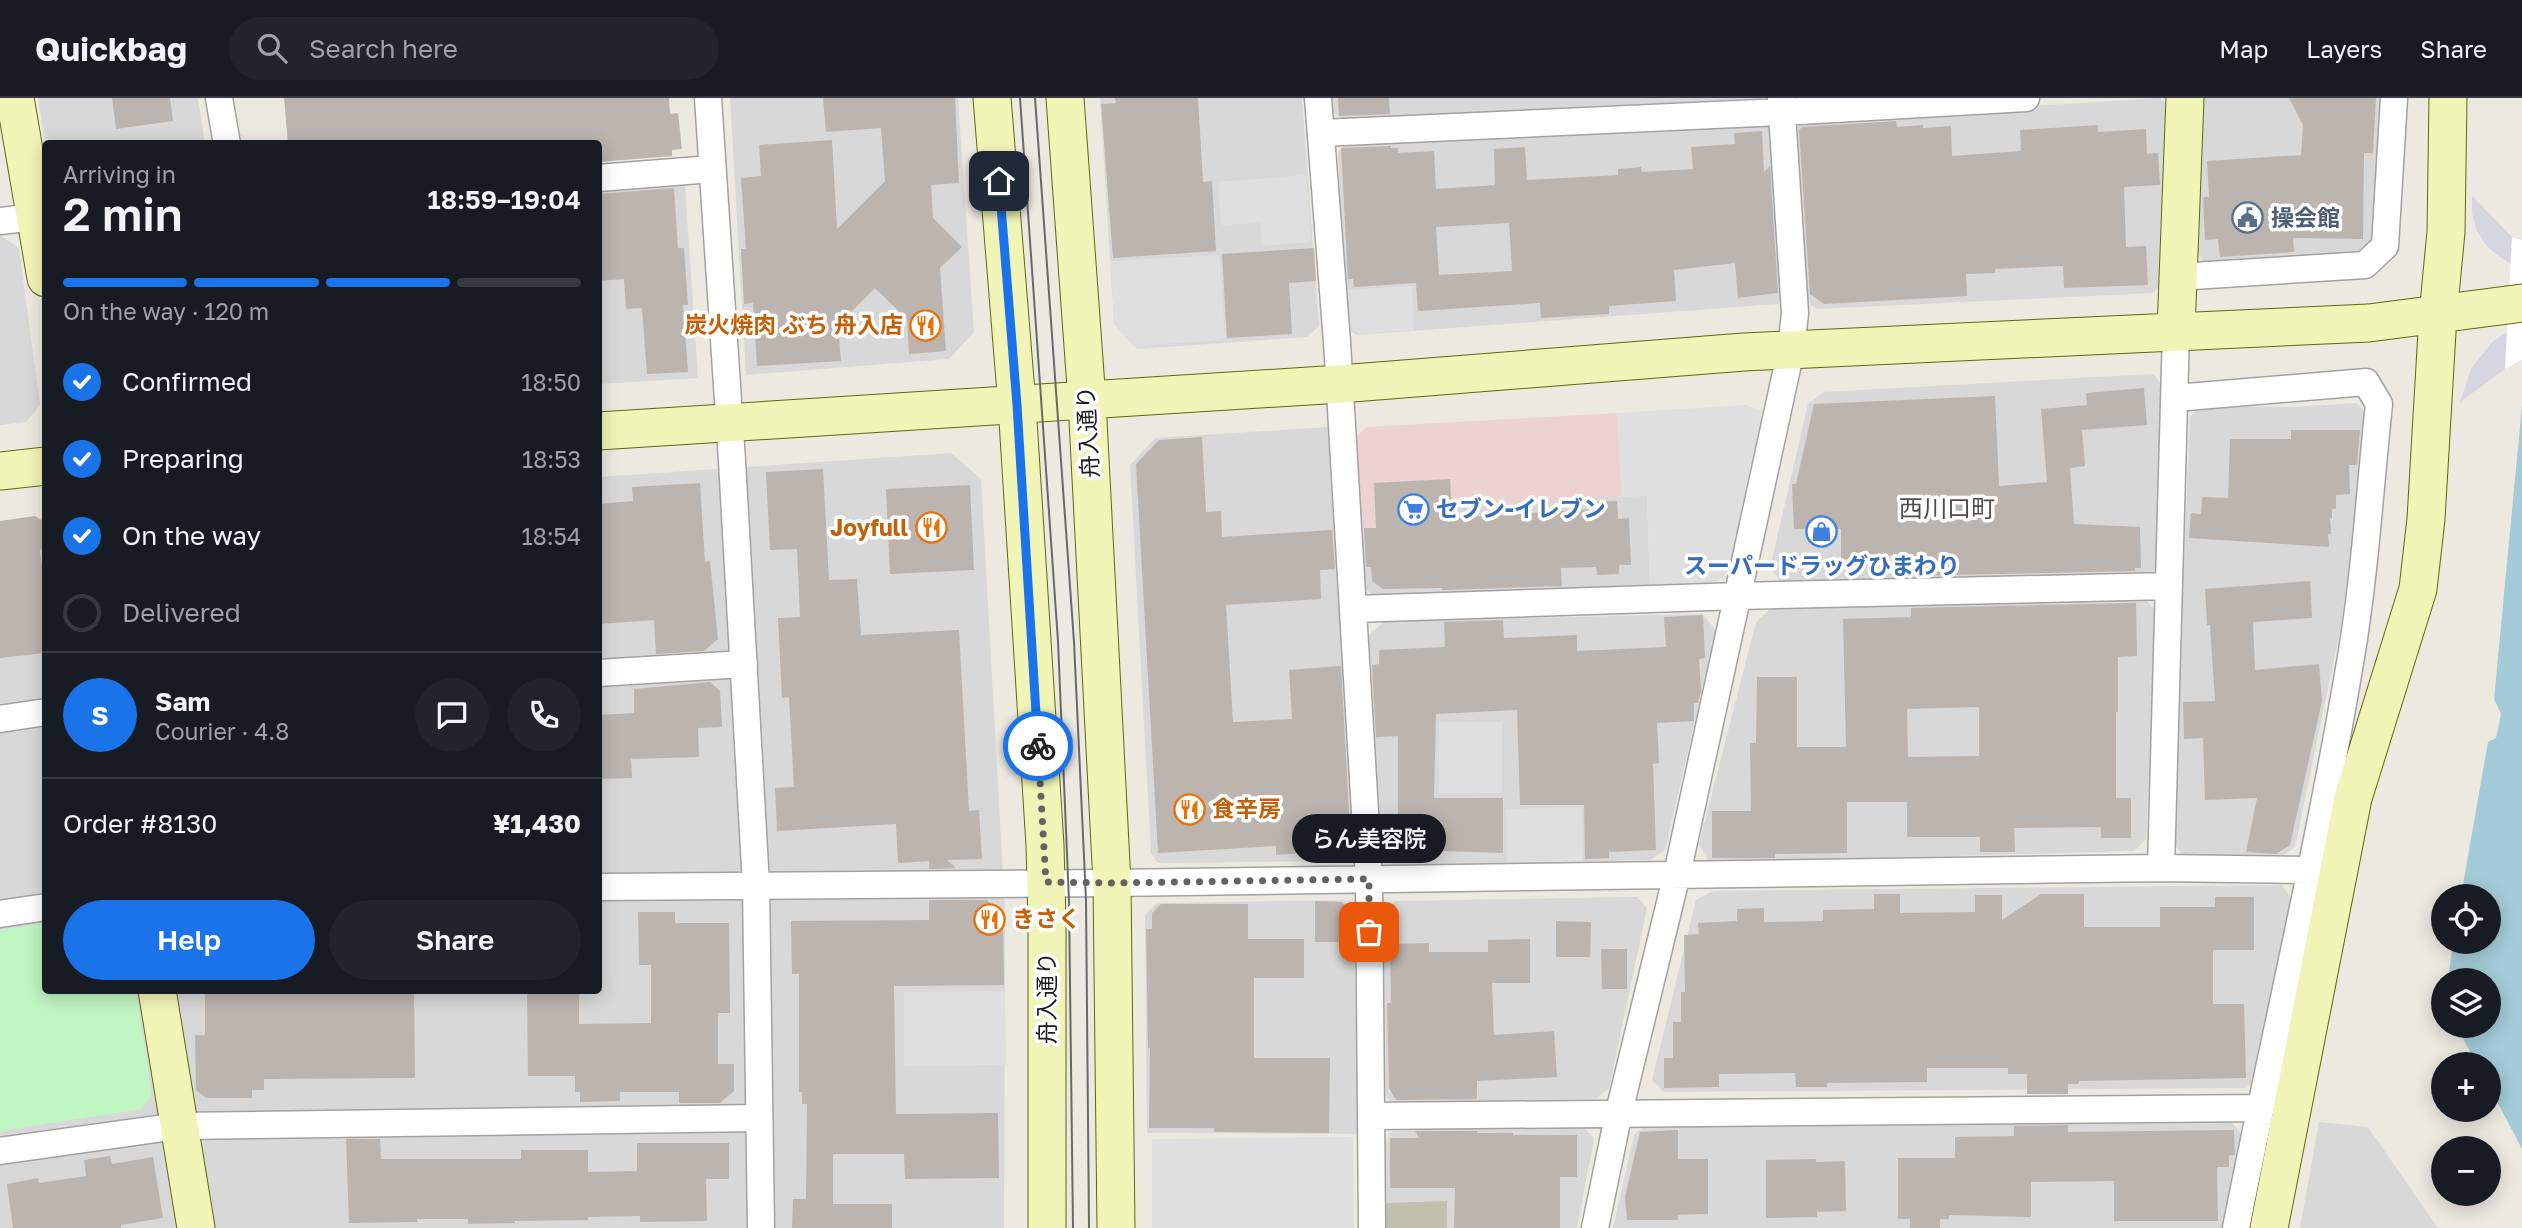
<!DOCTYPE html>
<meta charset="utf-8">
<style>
:root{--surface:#171b24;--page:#20242c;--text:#f1f3f6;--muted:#9ea1a6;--line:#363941;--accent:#1a73e8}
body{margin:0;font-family:"Golos Text","Noto Sans JP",sans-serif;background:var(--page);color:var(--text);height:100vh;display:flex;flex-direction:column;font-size:26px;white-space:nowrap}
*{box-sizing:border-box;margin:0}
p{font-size:23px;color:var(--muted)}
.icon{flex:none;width:38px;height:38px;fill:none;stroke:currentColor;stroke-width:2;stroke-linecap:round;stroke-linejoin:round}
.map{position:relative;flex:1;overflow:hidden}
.details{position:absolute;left:42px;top:42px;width:560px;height:854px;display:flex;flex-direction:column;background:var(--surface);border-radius:7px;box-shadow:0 4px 18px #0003}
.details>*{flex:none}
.buttons{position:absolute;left:2431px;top:786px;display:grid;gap:14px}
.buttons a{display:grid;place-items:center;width:70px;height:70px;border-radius:50%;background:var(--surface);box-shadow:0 4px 18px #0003;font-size:35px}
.pin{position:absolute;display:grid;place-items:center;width:60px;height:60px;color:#fff;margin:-30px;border-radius:14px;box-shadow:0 4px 10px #0006}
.courier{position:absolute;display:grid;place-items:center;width:70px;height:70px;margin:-35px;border:5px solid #1a73e8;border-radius:50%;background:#fff;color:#222;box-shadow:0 2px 9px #0007}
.bubble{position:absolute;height:49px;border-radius:24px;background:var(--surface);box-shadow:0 4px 18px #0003;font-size:23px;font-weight:600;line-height:49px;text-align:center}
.summary em{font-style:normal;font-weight:600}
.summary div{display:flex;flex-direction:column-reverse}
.summary{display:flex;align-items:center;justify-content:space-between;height:119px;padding:0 21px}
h1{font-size:46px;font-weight:600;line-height:52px}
.bar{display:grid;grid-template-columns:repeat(4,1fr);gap:10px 7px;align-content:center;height:84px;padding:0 21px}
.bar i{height:9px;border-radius:5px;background:var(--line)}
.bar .on{background:var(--accent)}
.bar p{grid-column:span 4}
.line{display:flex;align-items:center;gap:18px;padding:0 21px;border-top:2px solid var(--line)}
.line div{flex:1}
.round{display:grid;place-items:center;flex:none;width:74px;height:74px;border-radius:37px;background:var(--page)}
ol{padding:0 21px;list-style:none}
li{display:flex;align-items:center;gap:21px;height:77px}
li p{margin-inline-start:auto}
li .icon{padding:7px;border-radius:50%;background:var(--accent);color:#fff;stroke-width:4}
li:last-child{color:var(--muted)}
li i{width:38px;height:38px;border:4px solid var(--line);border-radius:50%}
.cta{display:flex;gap:14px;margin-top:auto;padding:14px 21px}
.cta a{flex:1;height:80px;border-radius:42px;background:var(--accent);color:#fff;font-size:28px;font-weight:600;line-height:80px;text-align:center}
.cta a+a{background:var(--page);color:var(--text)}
header{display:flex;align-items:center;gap:42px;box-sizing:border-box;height:98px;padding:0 35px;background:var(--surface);border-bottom:2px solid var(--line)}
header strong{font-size:33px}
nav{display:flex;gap:38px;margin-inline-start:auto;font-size:24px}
.search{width:490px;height:63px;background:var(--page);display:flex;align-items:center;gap:18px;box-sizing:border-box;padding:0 24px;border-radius:38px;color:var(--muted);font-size:26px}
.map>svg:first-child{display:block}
</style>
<header>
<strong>Quickbag</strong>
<div class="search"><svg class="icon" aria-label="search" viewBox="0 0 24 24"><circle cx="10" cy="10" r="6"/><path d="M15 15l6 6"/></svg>Search here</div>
<nav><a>Map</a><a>Layers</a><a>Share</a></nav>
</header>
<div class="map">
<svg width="2522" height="1130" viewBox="0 0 2522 1130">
<rect width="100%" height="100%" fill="#ece9e1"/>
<path fill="#d9d8d8" d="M38 0H198L205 45 45 46Z
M730 0H958L974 234 949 261 746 277Z
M1100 0H1302L1319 228 1307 239 1137 251 1114 225Z
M1332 0H1759L1347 25 1333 14Z
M2160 0 2171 9 2161 188 2153 195 1817 211 1805 202 1793 35 1803 22Z
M2201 0H2382L2378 138 2363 156 2207 167 2194 152Z
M1763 23 1774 34 1785 199 1778 206 1357 237 1345 229 1338 54 1347 45Z
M685 88 698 280 599 286V94Z
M0 137 19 150 40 307 26 324 0 327Z
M2153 276 2164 289 2162 466 2151 476 1783 487 1770 470 1808 306 1824 294Z
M2356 305 2363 311 2367 326 2341 528 2295 749 2278 761 2186 762 2172 743 2190 319 2200 308 2291 309Z
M1327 329 1334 336 1355 755 1347 763 1158 765 1151 755 1130 367 1155 340Z
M951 355 981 381 1005 814 1004 1130H0V427L45 421 46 892H598L599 379Z
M1647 397 1650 492 1377 500 1362 488 1360 443 1456 439 1454 409Z
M2143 499 2156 513 2146 741 2134 753 1709 765 1699 746 1756 524 1771 510Z
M1703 516 1716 533 1665 752 1650 762 1393 767 1381 753 1369 537 1385 523Z
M2282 787 2293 804 2259 980 2246 990 1664 994 1652 982 1696 802 1713 793Z
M1637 799 1647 810 1609 990 1596 1001 1393 1006 1383 996 1379 816 1395 803Z
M1343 802 1353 811 1359 1036 1147 1035 1145 817 1157 805Z
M2319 1024 2368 1029 2438 1130H2300Z
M2232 1025 2242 1036 2223 1130H1613L1634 1037 1646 1027Z
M1583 1028 1594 1041 1577 1130H1447V1103L1381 1105 1383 1048 1392 1033Z"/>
<path fill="#ecd2d1" d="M1617 315 1622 399 1454 409 1456 439 1360 443 1353 343 1366 329Z"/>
<path fill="#c0c0ae" d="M1447 1103V1130H1381V1105Z"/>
<path fill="#c0f5c4" d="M45 825 46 892 136 893 152 997 142 1011 0 1033V832Z"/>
<path fill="#dfdfdf" d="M1306 77 1311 144 1262 148 1260 125 1221 127 1218 84Z
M1220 157 1225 242 1133 248 1114 226 1111 163Z
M1412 188 1414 232 1359 236 1346 227 1344 192Z
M1746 307 1762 314 1729 473 1710 491 1650 492 1647 398 1622 399 1617 315Z
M1439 624H1502V695L1439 696Z
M1582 709 1583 763 1507 765 1506 711Z
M1005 893 1006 967 904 968V894Z
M1353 1039 1354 1130H1152V1041Z"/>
<path fill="#d6d6e2" d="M2472 98 2512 139 2522 142 2511 166 2497 157 2485 146 2476 131 2472 115Z
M2508 233 2522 262 2505 271 2460 304 2471 271 2493 243Z"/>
<path fill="#a4cbd7" d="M2522 308V1051L2489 988 2488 966H2477L2456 928H2488V882H2448L2453 844H2488V798H2461L2488 644 2496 640 2501 616 2494 601Z"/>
<path fill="#fff" d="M2512 139 2522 142V262L2505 271Z"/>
<path fill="#bcb4ae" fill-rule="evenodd" d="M112 0H170L173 23 116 31Z
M284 0H669L670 16 678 15 682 51 672 52V58L598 64V46H288Z
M823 0H955L959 85 931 87 933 120 962 149 940 170 946 253 909 256 907 221 875 190 838 227 841 263 757 268 753 205 744 206 741 151H746L741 80 761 78 759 47 832 42 837 131 885 83 881 30 826 34Z
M1115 0H1198L1203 84 1212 83 1216 153 1113 160 1101 6 1116 5Z
M1338 0H1389L1390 16 1339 18Z
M2289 0H2376L2373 55H2364L2363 141 2293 140 2294 154 2220 159 2218 141 2205 142 2203 99H2209L2207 63 2301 57 2303 27Z
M1896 23 1897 29 1923 27V30L1951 28 1952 58 2021 53 2020 32 2098 27V34L2146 31 2147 56 2158 55 2160 87 2124 89 2126 149 2146 148 2148 187 2064 190 2063 168 1995 171V175L1966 176 1967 198 1824 206 1810 196 1799 32 1802 29Z
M1762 33 1764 74 1770 68 1778 195 1738 200 1735 165 1674 172 1676 203 1609 208V216L1541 220 1540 205 1418 213 1416 185 1354 189 1353 181H1348L1341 50 1391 48V50H1398V55L1434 53 1436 91 1495 87 1494 51 1525 49 1527 82 1618 77V71L1641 69 1642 74 1693 71 1691 49 1735 46 1734 35ZM1509 125 1512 173 1439 177 1436 129Z
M674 90 678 150H684L688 207H683L688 274 647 276 642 210 626 211 624 181 598 183V96Z
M1314 150 1316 183 1289 185 1292 236 1227 240 1222 156Z
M2144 290 2147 327 2082 332 2085 368 2070 370 2074 426 2140 429 2141 470H2135V473L1908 478 1906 456 1841 462V431H1794L1792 386H1796L1814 306 1995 298 1999 388 2047 384 2041 311 2087 307 2086 295Z
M2291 332H2360L2357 367H2349L2350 396 2336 397V411H2332V420H2330L2331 436H2328L2329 449 2189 440 2191 415 2201 416 2202 399 2228 400 2230 341H2291Z
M1202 339 1206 414 1221 413 1222 439 1332 432 1335 471 1320 472 1321 501 1226 507 1233 624 1292 621 1289 572 1341 568 1351 752 1276 757V748L1158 755 1136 366 1159 342Z
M823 371 829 482 857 481 861 537 959 532 969 713 979 712 982 761 947 762 956 770 929 771V763L898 765 896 726 777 733 775 690 794 689 789 599 782 600 778 520 800 519 797 451 770 452 766 374Z
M1450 381 1452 420 1594 411 1593 404 1617 403 1618 421 1629 420 1631 467H1619V476L1597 477 1596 469 1561 470 1562 488 1442 492V490L1383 491 1372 483 1371 469H1366L1364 430H1376L1374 385Z
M700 385 705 464 710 463 718 541 704 553 656 556 654 522 598 526V406L633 403 632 389Z
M970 387 974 472 890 476 886 391Z
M35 418 46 425V445L40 453 46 497V555L0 560V423Z
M2310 483 2312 520 2253 524 2255 572 2319 566 2322 603 2290 747 2276 756 2246 754 2257 700 2205 702 2203 640 2184 641 2183 604 2215 603 2210 527H2207L2205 491Z
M2136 505 2137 558 2118 559V614H2116V700H2131V740H2101V729L2014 730 2015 754H1980V739H1907V704H1847V755L1775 756V760H1712V713H1751L1750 645H1756L1757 579H1797V649H1846L1843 521 1911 519V510ZM1979 609V658L1908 659 1907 611Z
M1703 517 1705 560 1699 561 1701 593 1698 605H1694V623L1657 625 1659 665 1653 666 1656 752 1609 754V760L1585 761 1584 707H1520L1517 612 1436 616 1434 700H1503V755L1383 751 1381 716 1398 717V638L1376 639 1372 567 1379 566V552L1445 549 1444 524 1503 522 1504 540 1577 537V553L1666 549 1664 519Z
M710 584 720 593 722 629 698 630 699 659 631 661 632 680 598 681V617L634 615V591Z
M1874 796H1900V815L1975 814V797H2002V822L2041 796H2084V829H2160V809H2215V799H2254V852H2213V906H2244L2246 980 2079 983V986H2068V996H2027V976H2008V970H1927V984L1827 985V989H1796L1795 975 1719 976V989L1664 990V960H1673V924H1681V894H1685L1684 837 1699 836 1698 825 1737 823V811L1764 810V824L1823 823V812L1874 811Z
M929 802H987L1003 817 1004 887 894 888 896 1016 998 1015 999 1080 905 1081 904 1056H833V1106H892V1130H792L793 1101H806L807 1006H802V994H799V876H792L791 823 929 822Z
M1315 803 1342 804 1350 813 1349 844H1315Z
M1161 806H1248V841H1304V880H1254V960H1330L1329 1035 1214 1034V1030H1149L1150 950H1148L1146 831H1152V815Z
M638 814H675V825H729L730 915H718V966H734V993L720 1005H679V994H620V1003L580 1004V994H575V978H528L527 892H579V926L651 925V867H639Z
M1556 823 1591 824 1590 859H1556Z
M1530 841V885H1492L1494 937 1554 933 1557 979 1477 983V1001L1396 1002 1389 990 1387 905H1391L1390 846 1429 845V854H1488V842Z
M1601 851H1627V891H1602Z
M205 892H414L415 980 264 981V992H252V1000H206L196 992 195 937H205Z
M2068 1027V1034L2234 1032 2235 1057H2229V1069H2217L2218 1123H2114V1083L2031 1084V1119L1949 1117V1121H1940V1130H1910V1121H1898V1060H1955V1039L2014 1038V1028Z
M1678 1032V1061H1708V1116L1678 1117V1122H1627L1625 1099 1640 1034Z
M1415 1033H1477V1035H1513V1037H1577V1079H1560V1130H1454L1455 1090H1390V1040H1419Z
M346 1041H380L381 1061H521V1052H588V1074L637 1073V1045H729V1081H706L707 1123 640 1124V1118L588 1119V1122L515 1123V1125L468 1126V1121H417V1124L349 1125Z
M110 1058 112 1066 153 1059 163 1120 121 1127V1130H13L7 1086 38 1080 39 1085 86 1078 84 1062Z
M1816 1061V1064L1845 1063 1846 1113 1817 1114V1119L1766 1120V1062Z"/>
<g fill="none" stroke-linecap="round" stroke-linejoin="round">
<defs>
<path id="street" d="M219 0 227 46
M708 0 732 363 756 787 761 1130
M1318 0 1337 244 1369 781 1372 1130
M1321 35 1782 14 2026 0
M598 80 712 71
M0 123 34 119
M2177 179 2365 167 2385 148 2394 0
M2175 300 2366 284 2379 306C2370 390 2365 476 2351 559 2319 750 2274 939 2236 1130
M1354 511 1739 498 2168 488
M598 575 744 566
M0 621 46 614
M2161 770 2176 233
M598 789 1112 785 2161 770 2312 772
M0 816 46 809
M1372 1018 2260 1010
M0 1053 178 1028 759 1020
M1595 1130 1619 1014 1677 776 1791 252 1795 215 1781 0"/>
<path id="secondary" d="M15 0 46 180
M992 0 1017 307 1045 747 1047 824V1130
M1065 0 1087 303 1112 785 1116 1130
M2176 233 2185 0
M598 333 1340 286 1744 254 2369 225 2522 205
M0 373 46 368
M157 892 196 1130
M2269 1130 2353 700 2418 491 2426 421 2438 217 2446 134 2448 0"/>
</defs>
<use href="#street" stroke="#a2a2a2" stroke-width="29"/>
<use href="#secondary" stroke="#5e690c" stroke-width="39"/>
<use href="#street" stroke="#fff" stroke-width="26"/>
<use href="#secondary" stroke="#f0f4b7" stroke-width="37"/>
<path stroke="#696969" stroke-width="2" d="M1020 0 1058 543 1069 803 1073 1130
M1035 0 1074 544 1086 802 1089 1130"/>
</g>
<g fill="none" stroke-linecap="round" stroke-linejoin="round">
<path stroke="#646360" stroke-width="7" stroke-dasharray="0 12.6" d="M1038 648 1046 784 1112 785 1369 781V834"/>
<path stroke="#1a73e8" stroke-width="9" d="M999 83 1017 307 1038 648"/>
</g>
<defs>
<symbol id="civic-ring" viewBox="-11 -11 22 22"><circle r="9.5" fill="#fff" stroke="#5c6f8a" stroke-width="1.5"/><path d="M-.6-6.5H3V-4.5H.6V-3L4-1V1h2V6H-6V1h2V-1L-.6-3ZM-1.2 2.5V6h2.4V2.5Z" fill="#5c6f8a"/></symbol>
<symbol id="restaurant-ring" viewBox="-11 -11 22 22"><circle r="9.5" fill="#fff" stroke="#e8710a" stroke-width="1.5"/><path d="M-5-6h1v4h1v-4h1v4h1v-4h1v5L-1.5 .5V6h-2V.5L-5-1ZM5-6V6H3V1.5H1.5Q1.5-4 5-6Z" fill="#e8710a"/></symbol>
<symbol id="supermarket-ring" viewBox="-11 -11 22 22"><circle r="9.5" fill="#fff" stroke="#3f7fe0" stroke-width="1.5"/><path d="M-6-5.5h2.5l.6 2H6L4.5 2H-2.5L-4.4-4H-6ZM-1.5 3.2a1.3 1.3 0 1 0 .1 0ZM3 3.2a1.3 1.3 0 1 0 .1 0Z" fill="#3f7fe0"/></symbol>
<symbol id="shop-ring" viewBox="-11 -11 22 22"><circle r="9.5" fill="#fff" stroke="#3f7fe0" stroke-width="1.5"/><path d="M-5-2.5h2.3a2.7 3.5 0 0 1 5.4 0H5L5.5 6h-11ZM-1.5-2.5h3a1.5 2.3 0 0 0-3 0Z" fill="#3f7fe0"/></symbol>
</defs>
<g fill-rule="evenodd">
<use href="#civic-ring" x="2230" y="102" width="35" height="35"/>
<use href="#restaurant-ring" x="908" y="210" width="35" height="35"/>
<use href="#supermarket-ring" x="1396" y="394" width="35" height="35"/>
<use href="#restaurant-ring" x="914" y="412" width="35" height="35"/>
<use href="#shop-ring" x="1804" y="416" width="35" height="35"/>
<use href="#restaurant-ring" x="1172" y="694" width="35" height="35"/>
<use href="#restaurant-ring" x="972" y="804" width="35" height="35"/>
</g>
<g text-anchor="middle" stroke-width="7" stroke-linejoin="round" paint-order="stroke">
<g font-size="23" font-weight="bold" fill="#4e5e75" stroke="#fff" text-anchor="start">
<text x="2271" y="128">操会館</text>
</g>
<g font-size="23" font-weight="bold" fill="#c56008" stroke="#fff" text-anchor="end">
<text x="903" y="235">炭火焼肉 ぶち 舟入店</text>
<text x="908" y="438">Joyfull</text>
<text x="1212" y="719" text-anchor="start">食辛房</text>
<text x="1012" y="829" text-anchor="start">きさく</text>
</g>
<g font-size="23" fill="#1b1b1b" stroke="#fff">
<text transform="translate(1088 334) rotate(-93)" y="8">舟入通り</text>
<text transform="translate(1047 900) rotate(-90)" y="8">舟入通り</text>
</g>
<g font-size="23" font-weight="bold" fill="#366cbe" stroke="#fff" text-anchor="start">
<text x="1436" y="419">セブン-イレブン</text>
<text x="1822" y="476" text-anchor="middle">スーパードラッグひまわり</text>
</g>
<g font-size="24" fill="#4e4e4e" stroke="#fff">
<text x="1947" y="419">西川口町</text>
</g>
</g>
</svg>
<div class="buttons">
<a><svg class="icon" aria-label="locate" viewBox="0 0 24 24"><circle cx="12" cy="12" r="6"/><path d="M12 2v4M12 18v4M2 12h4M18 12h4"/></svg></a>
<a><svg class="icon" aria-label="layers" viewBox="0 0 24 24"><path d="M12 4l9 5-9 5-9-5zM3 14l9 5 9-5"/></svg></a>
<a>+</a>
<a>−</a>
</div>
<div class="pin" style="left:1369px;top:834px;background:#ea580c"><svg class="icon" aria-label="bag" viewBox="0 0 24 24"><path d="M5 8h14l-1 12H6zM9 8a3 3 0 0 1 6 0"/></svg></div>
<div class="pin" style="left:999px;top:83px;background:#1f2937"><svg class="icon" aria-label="home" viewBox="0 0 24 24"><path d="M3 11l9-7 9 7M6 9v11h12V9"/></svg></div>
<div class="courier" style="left:1038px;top:648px"><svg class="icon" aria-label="bike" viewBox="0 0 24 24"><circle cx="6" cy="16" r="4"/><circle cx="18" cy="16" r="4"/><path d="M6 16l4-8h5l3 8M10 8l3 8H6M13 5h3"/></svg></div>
<div class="bubble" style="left:1292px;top:716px;width:154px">らん美容院</div>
<section class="details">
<div class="summary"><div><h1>2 min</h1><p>Arriving in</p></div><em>18:59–19:04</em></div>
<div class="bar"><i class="on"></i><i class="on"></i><i class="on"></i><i></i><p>On the way · 120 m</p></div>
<ol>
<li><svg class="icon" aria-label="check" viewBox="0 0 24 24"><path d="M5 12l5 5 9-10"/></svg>Confirmed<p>18:50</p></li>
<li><svg class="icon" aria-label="check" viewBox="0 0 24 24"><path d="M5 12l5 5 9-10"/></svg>Preparing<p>18:53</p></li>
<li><svg class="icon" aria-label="check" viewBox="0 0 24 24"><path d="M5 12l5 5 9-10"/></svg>On the way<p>18:54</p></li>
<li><i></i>Delivered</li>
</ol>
<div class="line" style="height:126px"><b class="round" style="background:var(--accent);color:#fff">S</b><div><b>Sam</b><p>Courier · 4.8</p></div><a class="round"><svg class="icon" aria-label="chat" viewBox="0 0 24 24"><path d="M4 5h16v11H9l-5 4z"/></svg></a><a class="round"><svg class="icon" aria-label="phone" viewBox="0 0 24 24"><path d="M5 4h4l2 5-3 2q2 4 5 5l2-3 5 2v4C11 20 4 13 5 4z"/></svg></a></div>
<div class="line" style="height:91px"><div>Order #8130</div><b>¥1,430</b></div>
<div class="cta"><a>Help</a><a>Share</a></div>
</section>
</div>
